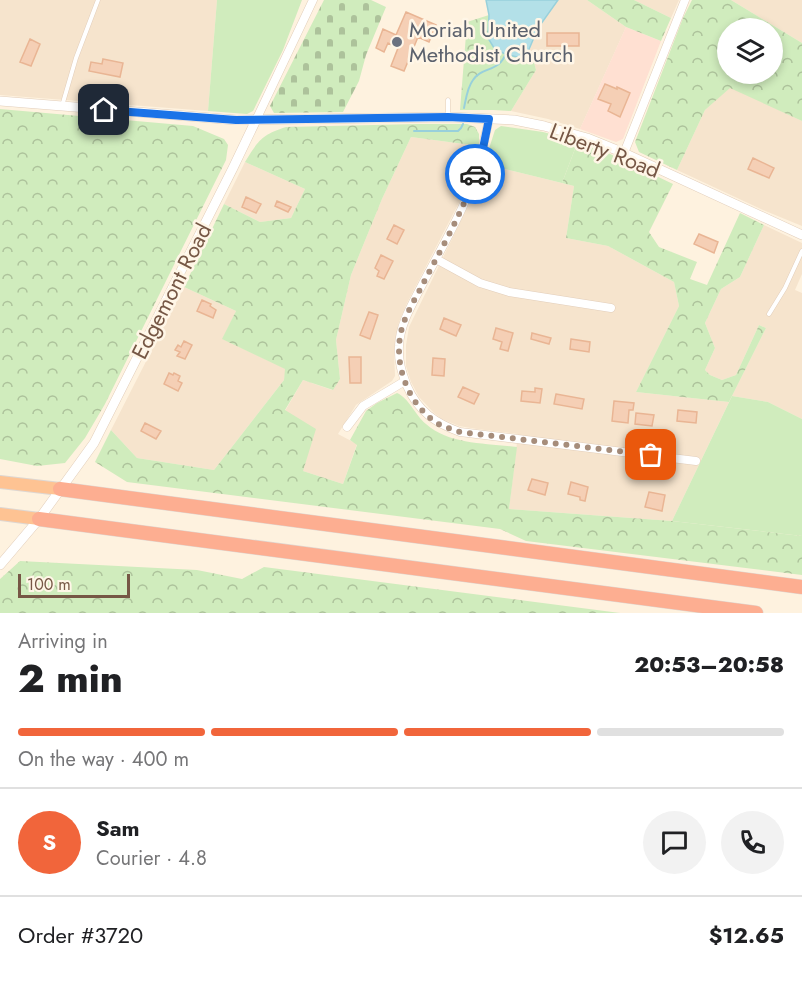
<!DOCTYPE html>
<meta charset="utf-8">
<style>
:root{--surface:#fff;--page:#f2f2f2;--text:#202124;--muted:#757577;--line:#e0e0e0;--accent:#f1653b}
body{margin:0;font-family:Jost,sans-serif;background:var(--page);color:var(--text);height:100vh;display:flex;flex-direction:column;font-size:22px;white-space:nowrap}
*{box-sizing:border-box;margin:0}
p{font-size:20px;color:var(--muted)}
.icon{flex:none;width:33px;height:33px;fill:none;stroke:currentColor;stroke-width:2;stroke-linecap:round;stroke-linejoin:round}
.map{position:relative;height:613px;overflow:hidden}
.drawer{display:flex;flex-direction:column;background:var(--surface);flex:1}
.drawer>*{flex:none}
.tools{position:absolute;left:717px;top:18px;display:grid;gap:12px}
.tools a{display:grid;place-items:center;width:66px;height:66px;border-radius:50%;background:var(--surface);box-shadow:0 3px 9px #0003;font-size:30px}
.scale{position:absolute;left:18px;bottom:15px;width:112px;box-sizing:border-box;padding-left:6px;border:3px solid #765745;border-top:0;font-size:16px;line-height:21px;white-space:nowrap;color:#765745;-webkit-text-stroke:4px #fff6e7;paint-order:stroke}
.pin{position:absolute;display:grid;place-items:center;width:51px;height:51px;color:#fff;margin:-26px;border-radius:12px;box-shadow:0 3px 9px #0006}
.courier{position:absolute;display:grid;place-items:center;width:60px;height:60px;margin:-30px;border:4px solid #1a73e8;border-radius:50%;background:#fff;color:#222;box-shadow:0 2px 8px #0007}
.overview em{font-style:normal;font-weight:800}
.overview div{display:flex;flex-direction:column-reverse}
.overview{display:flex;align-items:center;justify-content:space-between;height:102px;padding:0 18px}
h1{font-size:39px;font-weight:800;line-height:45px}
.bar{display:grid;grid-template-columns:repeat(4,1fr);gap:9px 6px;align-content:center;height:72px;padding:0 18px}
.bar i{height:8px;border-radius:4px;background:var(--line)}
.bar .current{background:var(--accent)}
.bar p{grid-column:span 4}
.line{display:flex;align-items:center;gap:15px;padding:0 18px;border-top:2px solid var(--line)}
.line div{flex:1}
.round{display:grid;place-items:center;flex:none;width:63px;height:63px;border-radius:32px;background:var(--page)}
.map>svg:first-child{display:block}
</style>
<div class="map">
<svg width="802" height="613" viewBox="0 0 802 613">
<defs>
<pattern id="forest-crowns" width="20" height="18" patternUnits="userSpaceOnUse" patternTransform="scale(1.5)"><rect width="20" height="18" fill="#d0ecbd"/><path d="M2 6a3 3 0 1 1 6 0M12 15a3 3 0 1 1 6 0" fill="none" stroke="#adc29b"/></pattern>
<pattern id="cemetery-stones" width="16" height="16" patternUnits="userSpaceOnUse" patternTransform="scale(1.5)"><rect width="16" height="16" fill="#d0ecbd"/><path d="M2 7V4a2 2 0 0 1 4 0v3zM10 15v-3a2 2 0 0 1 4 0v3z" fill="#adc29b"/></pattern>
</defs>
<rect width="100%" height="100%" fill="#fef2df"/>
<path fill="#f6e4cd" d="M0 0H217L208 111 0 95Z
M558 0H587L626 27 580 129 548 119 511 111 536 70 533 58 527 54 531 43 538 28Z
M634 0H679L671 18Z
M731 0H802V43Z
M730 87 802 121V226L763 210 677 170 705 110Z
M411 137 479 146 472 172 463 195 407 303 399 322 394 350 395 376 392 381 356 405 338 434 357 444 343 484 303 471 285 411 303 380 332 390 340 379 336 340 351 275 382 199Z
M245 162 305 189 291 218 260 222 224 204Z
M484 164 574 186 566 238 608 246 674 282 679 306 636 392 729 402 672 521 509 509 518 434 477 429 459 426 442 419 434 413 419 397 411 382 406 366V345L409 327 475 192Z
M764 225 802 243V274L795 290 802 293V419L768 402 732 396 766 328 759 325 736 375 722 380 710 375 705 370 715 348 705 323 721 289 740 277Z
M184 287 236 311 223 339 286 369 284 380 214 470 137 458 111 430Z"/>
<path fill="#ffe0d2" d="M626 27 661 41 623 139 616 142 580 129Z"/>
<path fill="#d0ecbd" d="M217 0H302L283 50 253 111 247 114 208 111Z
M501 126 543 132 578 141 562 183 484 164 495 130Z
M732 396 768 402 802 419V536L672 521Z"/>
<path fill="url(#forest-crowns)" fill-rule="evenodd" d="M587 0H634L671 18 661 41 626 27Z
M692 0H731L802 43V121L730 88 705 110 677 170 639 152 635 142 683 18ZM728 28H772V74H728Z
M489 15 488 38 505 54 521 58 527 54 533 58 536 70 511 111 493 110H460L467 22Z
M0 109 193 126 224 139 228 145 226 160 105 404 85 438 65 463 37 466 0 459Z
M418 124H467L475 127 479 134V146L411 137 382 199 351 275 336 340 340 379 333 390 303 380 285 410 316 429 303 471 343 484 357 445 350 440 366 411 377 403 397 393C409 398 415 415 426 424 450 445 486 443 517 447L509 509 672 521 802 536V575L526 541 500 529 127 482 95 462 111 430 137 458 214 470 284 380 285 369 222 339 236 311 184 287 224 204 260 222 291 218 305 189 245 162C258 141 261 135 286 127Z
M578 141 606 152 673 184 649 232 659 247 697 262 690 279 707 285 740 213 764 225 740 277 721 289 705 323 715 348 705 370 710 375 722 380 736 375 759 325 766 328 729 402 636 392 679 306 674 282 608 246 566 238 574 186 562 183Z
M20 561 197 570 242 579 264 567 620 613H0V579Z"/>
<path fill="url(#cemetery-stones)" d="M324 0H371L386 7 366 55 359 81 343 112 274 113 270 106Z"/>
<path fill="#b3e0e8" stroke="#98d0db" stroke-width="1.5" d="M486 0H558L538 28 527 54 521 58 505 54 494 48 488 38 489 15Z"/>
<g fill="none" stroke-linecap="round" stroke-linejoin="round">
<path stroke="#98d0db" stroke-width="2" d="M464 108C466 99 467 88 473 80 482 66 499 73 506 53
M414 131H458L461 128 463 124"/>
</g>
<path fill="#f5cfb5" stroke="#e9b594" stroke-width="1.5" d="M406 12 436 25 429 42 418 37 404 71 391 66 398 48 388 43 384 52 376 48 383 29 396 35Z
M547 33H579V46H547Z
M30 39 40 44 31 66 20 62Z
M103 59 123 63 120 77 89 71 91 62 102 64Z
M605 84 617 89V87L630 93 620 117 608 111 611 104 598 99Z
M753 158 774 168 769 178 748 169Z
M246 197 261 204 256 213 242 207Z
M277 201 291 207 288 212 275 206Z
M394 225 404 230 397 244 387 239Z
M699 234 718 242 714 253 694 244Z
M381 255 393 261 384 279 377 276 379 271 375 268Z
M202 300 211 304 210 306 216 310 213 318 197 311Z
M369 312 378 315 370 339 360 335Z
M444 318 461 325 456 336 440 329Z
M496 328 513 333 508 351 500 349 502 342 493 339Z
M532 333 551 338 549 344 531 339Z
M571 339 590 342 589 352 570 349Z
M184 341 192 345 185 359 177 356 180 352 175 350 178 345 181 347Z
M349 357H361V383H350Z
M433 358 445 359 444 376 432 375Z
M169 373 173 375 174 373 180 376 178 381 182 383 178 391 164 384Z
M463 387 479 394 474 404 458 397Z
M535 388 542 389 540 403 521 401 522 391 535 392Z
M556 394 584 399 582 409 554 404Z
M614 401 634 403 633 410H629L628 423 612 421Z
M678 410 697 412 696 423 677 421Z
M636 413 654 415 652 426 635 424Z
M145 423 161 431 156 439 141 431Z
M532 479 548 483 545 495 528 490Z
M571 482 588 487 585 501 580 500V497L568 494Z
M649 492 665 495 662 511 645 507Z"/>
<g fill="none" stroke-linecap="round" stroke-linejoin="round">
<defs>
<path id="service" d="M448 100V116
M62 106 76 58 98 0
M769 314 785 288 802 251"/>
<path id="minor" d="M489 119C483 148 475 178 463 206 451 232 437 257 423 283 413 303 400 323 399 346 398 361 402 373 407 386 418 411 435 423 460 432L696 461
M256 120 313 0
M624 153 685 0
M436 259 480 283 509 292 611 308
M347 427 363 406 405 381"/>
<path id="tertiary" d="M0 101 236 120 450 117 514 120 544 126 587 138 624 153 802 235
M0 565 39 519 94 443 233 168 256 120"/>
<path id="trunk" d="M0 482 60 489
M0 514 39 519"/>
<path id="motorway" d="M60 489 802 587
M39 519 756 613"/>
</defs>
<use href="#service" stroke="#e2cebb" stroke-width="5"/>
<use href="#minor" stroke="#e2cebb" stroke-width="9"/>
<use href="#tertiary" stroke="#e2cebb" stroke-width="10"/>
<use href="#trunk" stroke="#ded7d2" stroke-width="14"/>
<use href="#motorway" stroke="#ded7d2" stroke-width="15"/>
<use href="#service" stroke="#fff" stroke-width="4"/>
<use href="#minor" stroke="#fff" stroke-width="8"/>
<use href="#tertiary" stroke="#fff" stroke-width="9"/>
<use href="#trunk" stroke="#fec393" stroke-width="12"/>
<use href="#motorway" stroke="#fdae91" stroke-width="14"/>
</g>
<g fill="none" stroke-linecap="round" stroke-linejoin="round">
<path stroke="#a68d7b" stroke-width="6" stroke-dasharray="0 10.8" d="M475 174C463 212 442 247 424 282 416 298 405 314 401 332 393 367 410 409 442 426 448 428 454 430 460 432L651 455"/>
<path stroke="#1a73e8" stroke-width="8" d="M104 110 236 120 448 117 489 119 482 153 475 174"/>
</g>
<circle fill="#6b7280" stroke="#fff6e7" stroke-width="2" cx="397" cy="42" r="6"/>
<g text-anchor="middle" stroke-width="5" stroke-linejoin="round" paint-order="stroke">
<g font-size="22" fill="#5b616d" stroke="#fff6e7" text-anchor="start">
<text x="409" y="37">Moriah United<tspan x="409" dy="25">Methodist Church</tspan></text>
</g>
<g font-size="22" fill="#765745" stroke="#fff6e7">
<text transform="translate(605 150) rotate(21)" y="8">Liberty Road</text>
<text transform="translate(171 291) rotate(-63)" y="8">Edgemont Road</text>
</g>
</g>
</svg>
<div class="tools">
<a><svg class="icon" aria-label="layers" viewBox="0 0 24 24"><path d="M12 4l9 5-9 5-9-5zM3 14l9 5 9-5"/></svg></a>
</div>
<div class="scale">100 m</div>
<div class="pin" style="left:651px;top:455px;background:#ea580c"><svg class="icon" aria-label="bag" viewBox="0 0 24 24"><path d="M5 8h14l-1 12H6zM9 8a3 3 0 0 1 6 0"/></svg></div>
<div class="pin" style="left:104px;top:110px;background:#1f2937"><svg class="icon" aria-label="home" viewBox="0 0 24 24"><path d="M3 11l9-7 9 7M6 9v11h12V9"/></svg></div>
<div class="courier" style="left:475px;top:174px"><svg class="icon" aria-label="car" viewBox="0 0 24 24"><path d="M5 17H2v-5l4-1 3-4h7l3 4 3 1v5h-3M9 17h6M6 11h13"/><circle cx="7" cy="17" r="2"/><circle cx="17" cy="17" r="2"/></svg></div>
</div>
<section class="drawer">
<div class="overview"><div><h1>2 min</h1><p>Arriving in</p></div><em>20:53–20:58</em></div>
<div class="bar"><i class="current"></i><i class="current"></i><i class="current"></i><i></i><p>On the way · 400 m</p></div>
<div class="line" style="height:108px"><b class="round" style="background:var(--accent);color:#fff">S</b><div><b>Sam</b><p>Courier · 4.8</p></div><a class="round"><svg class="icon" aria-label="chat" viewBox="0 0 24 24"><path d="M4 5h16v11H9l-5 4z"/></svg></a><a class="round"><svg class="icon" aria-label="phone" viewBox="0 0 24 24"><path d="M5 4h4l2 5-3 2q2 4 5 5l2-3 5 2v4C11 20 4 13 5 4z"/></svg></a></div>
<div class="line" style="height:78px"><div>Order #3720</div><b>$12.65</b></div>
</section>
